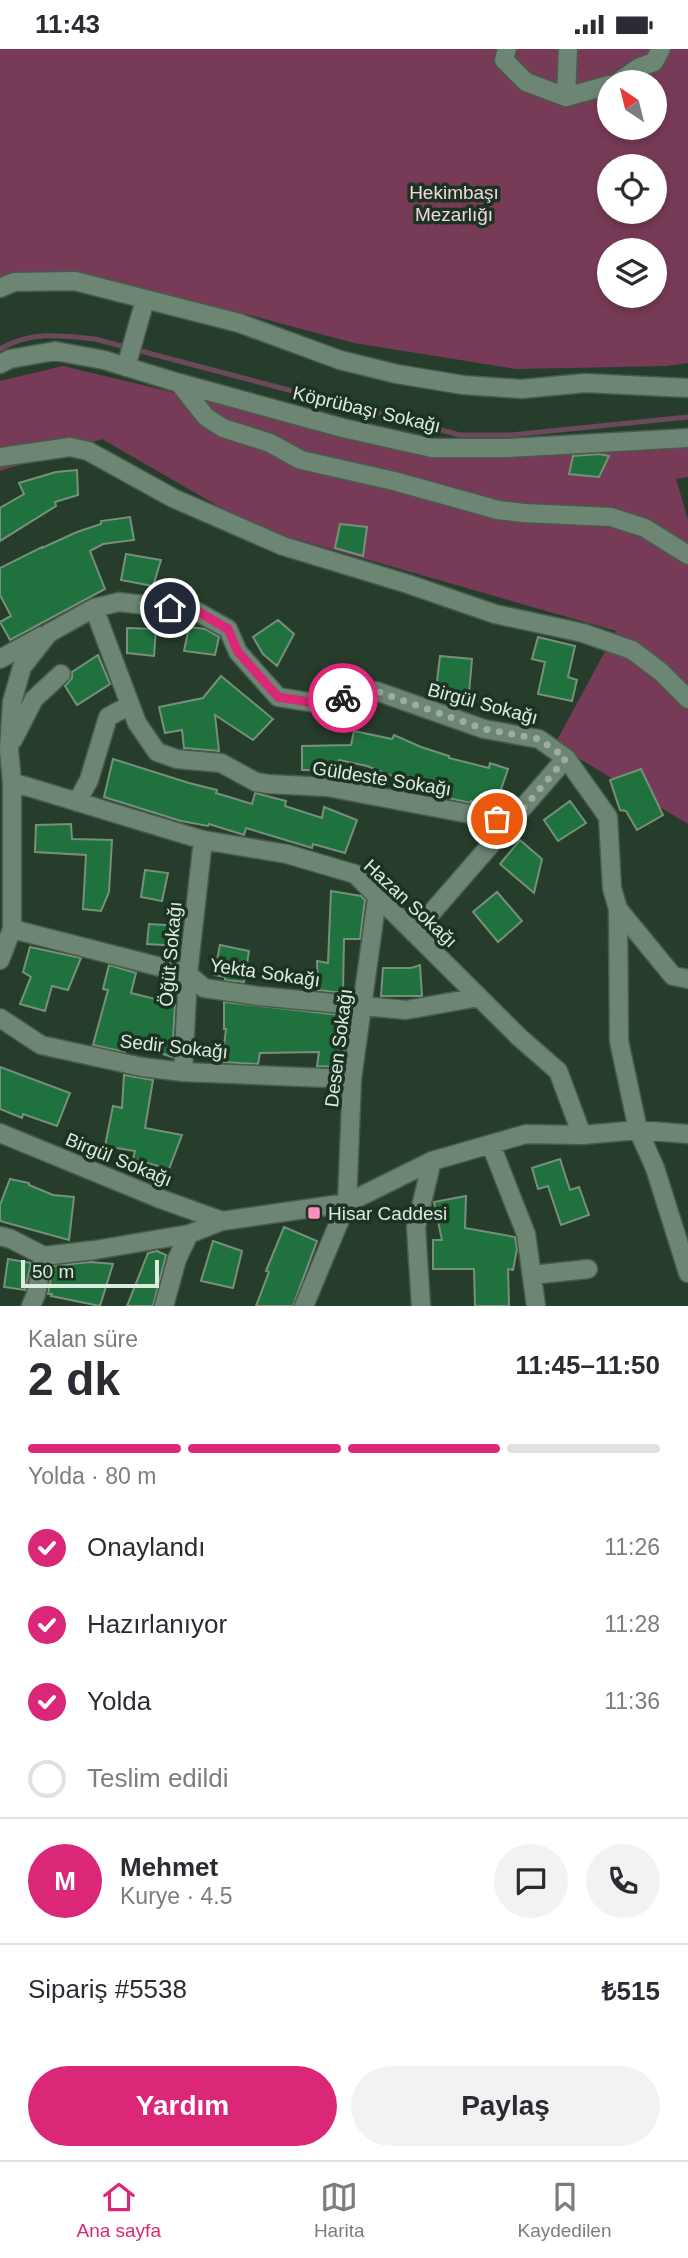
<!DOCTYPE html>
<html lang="tr">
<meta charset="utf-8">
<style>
:root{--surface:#fff;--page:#f2f2f3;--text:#2b2b33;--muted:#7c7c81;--line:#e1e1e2;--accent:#db2777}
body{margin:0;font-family:Arial,sans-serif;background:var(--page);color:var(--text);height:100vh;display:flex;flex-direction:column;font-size:26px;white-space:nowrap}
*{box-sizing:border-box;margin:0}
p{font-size:23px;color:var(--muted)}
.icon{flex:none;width:38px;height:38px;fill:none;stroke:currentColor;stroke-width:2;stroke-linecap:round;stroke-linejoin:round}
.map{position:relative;height:1257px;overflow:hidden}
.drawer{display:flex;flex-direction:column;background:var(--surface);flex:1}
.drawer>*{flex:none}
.needle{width:46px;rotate:325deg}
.tools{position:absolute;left:597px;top:21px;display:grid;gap:14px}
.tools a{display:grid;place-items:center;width:70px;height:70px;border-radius:50%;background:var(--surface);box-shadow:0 4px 10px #0003;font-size:35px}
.scale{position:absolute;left:21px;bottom:18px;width:138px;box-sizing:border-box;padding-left:7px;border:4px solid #ddeadf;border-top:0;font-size:19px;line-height:24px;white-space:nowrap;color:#ddeadf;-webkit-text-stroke:5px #1c3322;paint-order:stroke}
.pin{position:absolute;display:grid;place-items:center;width:60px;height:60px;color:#fff;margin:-30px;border:4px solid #fff;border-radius:50%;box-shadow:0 2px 7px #0007}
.courier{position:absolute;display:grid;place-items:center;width:70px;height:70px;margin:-35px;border:5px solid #db2777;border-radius:50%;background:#fff;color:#222;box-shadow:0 2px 9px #0007}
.head em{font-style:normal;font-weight:700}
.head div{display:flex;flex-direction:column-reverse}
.head{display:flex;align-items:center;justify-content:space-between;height:119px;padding:0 28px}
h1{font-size:46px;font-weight:700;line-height:52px}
.bar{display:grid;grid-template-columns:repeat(4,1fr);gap:10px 7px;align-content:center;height:84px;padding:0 28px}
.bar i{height:9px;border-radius:5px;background:var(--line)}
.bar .active{background:var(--accent)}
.bar p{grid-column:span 4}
.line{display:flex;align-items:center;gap:18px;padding:0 28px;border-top:2px solid var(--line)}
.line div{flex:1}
.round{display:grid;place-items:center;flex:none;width:74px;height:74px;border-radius:37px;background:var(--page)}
ol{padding:0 28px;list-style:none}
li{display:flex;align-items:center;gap:21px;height:77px}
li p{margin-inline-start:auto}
li .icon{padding:7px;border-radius:50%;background:var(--accent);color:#fff;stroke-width:4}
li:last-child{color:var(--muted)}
li i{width:38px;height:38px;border:4px solid var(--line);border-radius:50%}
.cta{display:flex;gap:14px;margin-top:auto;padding:14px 28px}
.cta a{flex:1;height:80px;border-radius:42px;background:var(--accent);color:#fff;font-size:28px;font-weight:700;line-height:80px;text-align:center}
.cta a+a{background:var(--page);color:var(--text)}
.status{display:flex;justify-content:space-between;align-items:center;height:49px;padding:0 35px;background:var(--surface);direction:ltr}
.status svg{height:19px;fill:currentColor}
.dock{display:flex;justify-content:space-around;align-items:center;height:98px;border-top:2px solid var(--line);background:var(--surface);font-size:19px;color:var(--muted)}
.dock a{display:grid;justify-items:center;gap:4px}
.dock .active{color:var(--accent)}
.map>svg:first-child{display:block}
</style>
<div class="status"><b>11:43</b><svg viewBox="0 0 49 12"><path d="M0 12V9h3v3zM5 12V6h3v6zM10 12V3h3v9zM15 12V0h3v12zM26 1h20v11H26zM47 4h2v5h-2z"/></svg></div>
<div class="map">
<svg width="688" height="1257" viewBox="0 0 688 1257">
<rect width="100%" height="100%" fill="#273d2c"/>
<path fill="#783b57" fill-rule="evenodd" d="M0 0H688V314L666 317 516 320 354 294 249 266 88 230H0ZM609 33H654V79H609ZM609 117H654V163H609ZM609 201H654V247H609Z
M63 317 422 403 688 391V428L676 430 688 471V775L555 695 616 582 254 478 102 390 0 422V332Z"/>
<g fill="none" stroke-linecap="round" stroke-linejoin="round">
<path stroke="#6c485b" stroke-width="5" d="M0 300C31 282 61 286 95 290L460 386H511L688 368"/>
</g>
<path fill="#1f713d" stroke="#77907c" stroke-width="2" d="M599 405 609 407 599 428 569 425 573 407Z
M77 421 78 446 55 453 56 457 0 492V459L24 445 19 434 56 423Z
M130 468 134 491 103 495 90 502 105 540 10 591 0 573 11 567 0 546V519L42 498V499L77 483 101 475V472Z
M340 475 367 478 363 507 335 499Z
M126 505 161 511 153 537 121 531Z
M278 571 294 585 277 617 263 605 253 588Z
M189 578 205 580 219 588 215 606 184 602Z
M127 579 156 580 154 607 127 604Z
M538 588 575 597 568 628 577 631 572 652 538 645 545 613 532 610Z
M98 606 110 635 77 656 65 637 72 629V623Z
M440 607 472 610 469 644 436 641Z
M221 627 273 670 253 691 215 666 219 702 184 699 182 681 165 684 159 658 203 649Z
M354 682 392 690 394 686 421 698 449 707V709L489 719 490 714 508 720 495 758 471 752V754L439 747 407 727 405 732 367 717 339 711 335 721H302V697L351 696Z
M113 710 189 734 217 741 216 744 252 755 255 744 286 752 285 757 322 769 324 758 357 771 345 804 313 795 312 799 246 779 244 786 209 775 208 777 181 772 104 748Z
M641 720 663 766 637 781 626 762 620 761 610 731Z
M570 752 586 774 558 792 544 771Z
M71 775 72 790 112 791 109 843 101 862 83 860 86 806 35 803 36 776Z
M520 791 542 810 534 844 500 815Z
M145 821 168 824 162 852 141 848Z
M331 842 361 847 365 851 360 890H344L343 944 318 941 317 912 328 914Z
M497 843 522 872 498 893 473 863Z
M149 875 182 877 180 897 147 895Z
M220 896 249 902 244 933 225 931V928L214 926Z
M30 898 81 909 68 941 52 937 45 962 20 955 31 928 23 923Z
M109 916 136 924 131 944 175 955 172 1008 126 992 125 1003 93 996 108 941 103 940Z
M420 916 422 947H381L383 919H411Z
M224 953 349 967 342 1018 317 1017 319 1003 260 1004 258 1015 222 1013 226 980H224Z
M0 1018 70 1044 57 1077 23 1065 22 1069 0 1060Z
M124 1026 153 1031 145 1079 182 1086 169 1120 133 1110 135 1102 105 1097 113 1057 122 1059Z
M560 1110 570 1141 579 1138 589 1166 561 1176 548 1137 538 1140 532 1119Z
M10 1130 29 1134V1136L53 1146 74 1148 69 1191 0 1172V1156Z
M466 1147 465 1179 515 1188 517 1200 513 1221 508 1220 509 1257H475L474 1220H433V1191H442L434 1153Z
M284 1178 317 1192 293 1257H256L269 1223 266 1222Z
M213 1192 242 1202 233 1239 201 1232Z
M157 1202 166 1206 153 1257H127L148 1204Z
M8 1210 31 1214 25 1241 4 1238Z
M90 1213 113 1215 100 1257 51 1247 52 1245H48L53 1217Z"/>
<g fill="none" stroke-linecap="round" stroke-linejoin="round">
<defs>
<path id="minor" d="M507 0 504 11 526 33 566 48 609 36
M618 33 638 19 654 13 661 0
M566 48 568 0
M0 239 14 233 75 232 239 274 340 311 397 325 463 336 522 340 585 334 688 339
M0 315 10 310 55 302 104 311 179 334 343 379 432 399H508L688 389
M126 318 145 251
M179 334 206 368 223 379 270 394 301 411 394 432 498 461 524 464 611 468 645 479 688 506
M0 408 70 398 88 402 173 449 283 497 408 535 495 565 583 584 632 601 661 623 688 650
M94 559 137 674 157 703 177 710 221 714 256 733 268 735 327 738 512 773
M0 610 42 587
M13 691 34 650 61 625
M12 733 203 791 287 805 355 825 519 988 558 1022 582 1086
M77 753 89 731 108 668 130 656
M618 860 673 927 688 930
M12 880 188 925 204 939 258 947 406 961 479 948
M414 884 566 709
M0 911 12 880V733L9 701 12 653 22 618 49 584 94 559 119 553 196 562 228 580 238 603 278 648 315 654 376 642 484 680 539 690 566 709 608 768 612 839 618 860 619 992 638 1081 655 1119 688 1224
M0 969 41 996 142 1018 183 1023 352 1030
M183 1023 188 925 203 791
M0 1084 158 1149 222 1172
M491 1096 526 1185 536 1257
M0 1187 11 1190 44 1207 95 1201 189 1185 222 1172 347 1154 432 1112 526 1085 582 1086 638 1081 688 1085
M532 1226 588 1220
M31 1257 36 1245 44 1207
M164 1257 177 1210 189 1185
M304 1257 347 1154 352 1030 377 849
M421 1257 416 1178 432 1112"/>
</defs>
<use href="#minor" stroke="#485b4d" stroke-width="21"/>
<use href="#minor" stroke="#6d8673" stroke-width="18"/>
</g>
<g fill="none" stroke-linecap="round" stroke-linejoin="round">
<path stroke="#9dada0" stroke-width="7" stroke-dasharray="0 12.6" d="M343 649 376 642 484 680 539 690 566 709 512 773 497 770"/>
<path stroke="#db2777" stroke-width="9" d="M170 559 197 562 228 580 238 603 278 648 315 654 343 649"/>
</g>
<rect fill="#fd8ec0" stroke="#1c3322" stroke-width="2.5" x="307" y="1157" width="14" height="14" rx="3.5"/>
<g text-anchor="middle" stroke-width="7" stroke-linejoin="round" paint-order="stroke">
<g font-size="19" fill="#f0d8e1" stroke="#1c3322">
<text x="454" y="150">Hekimbaşı<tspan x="454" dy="22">Mezarlığı</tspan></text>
</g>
<g font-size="19" fill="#ddeadf" stroke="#1c3322">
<text transform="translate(367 360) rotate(13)" y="7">Köprübaşı Sokağı</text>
<text transform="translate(483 654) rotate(15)" y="7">Birgül Sokağı</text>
<text transform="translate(382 729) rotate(9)" y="7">Güldeste Sokağı</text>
<text transform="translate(411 854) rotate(43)" y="7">Hazan Sokağı</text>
<text transform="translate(170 905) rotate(-85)" y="7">Öğüt Sokağı</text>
<text transform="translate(265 923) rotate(8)" y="7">Yekta Sokağı</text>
<text transform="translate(174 997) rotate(6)" y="7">Sedir Sokağı</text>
<text transform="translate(338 999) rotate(-83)" y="7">Desen Sokağı</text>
<text transform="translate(119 1110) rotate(22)" y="7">Birgül Sokağı</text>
</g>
<g font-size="19" fill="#ddeadf" stroke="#1c3322" text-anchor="start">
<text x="328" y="1171">Hisar Caddesi</text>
</g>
</g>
</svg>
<div class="tools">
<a><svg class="needle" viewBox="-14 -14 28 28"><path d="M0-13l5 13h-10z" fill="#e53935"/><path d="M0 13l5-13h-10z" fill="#7c7c81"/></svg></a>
<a><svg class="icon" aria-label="locate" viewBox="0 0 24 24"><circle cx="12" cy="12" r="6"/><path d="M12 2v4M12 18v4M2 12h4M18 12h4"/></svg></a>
<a><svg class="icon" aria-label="layers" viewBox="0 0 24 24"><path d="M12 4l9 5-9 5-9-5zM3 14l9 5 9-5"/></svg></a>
</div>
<div class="scale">50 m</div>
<div class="pin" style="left:497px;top:770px;background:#ea580c"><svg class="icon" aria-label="bag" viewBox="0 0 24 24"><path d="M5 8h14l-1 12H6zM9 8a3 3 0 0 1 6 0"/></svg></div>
<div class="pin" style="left:170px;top:559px;background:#1f2937"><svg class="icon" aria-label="home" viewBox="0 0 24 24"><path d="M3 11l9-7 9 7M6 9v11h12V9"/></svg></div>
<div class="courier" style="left:343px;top:649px"><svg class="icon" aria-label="bike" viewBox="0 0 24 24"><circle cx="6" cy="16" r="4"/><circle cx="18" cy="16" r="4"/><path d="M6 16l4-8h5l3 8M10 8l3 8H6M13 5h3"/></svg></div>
</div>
<section class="drawer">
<div class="head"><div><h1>2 dk</h1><p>Kalan süre</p></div><em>11:45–11:50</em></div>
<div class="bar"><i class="active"></i><i class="active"></i><i class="active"></i><i></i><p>Yolda · 80 m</p></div>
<ol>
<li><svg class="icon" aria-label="check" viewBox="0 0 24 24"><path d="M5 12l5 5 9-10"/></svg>Onaylandı<p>11:26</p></li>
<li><svg class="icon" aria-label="check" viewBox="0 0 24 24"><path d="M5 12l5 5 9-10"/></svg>Hazırlanıyor<p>11:28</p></li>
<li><svg class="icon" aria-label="check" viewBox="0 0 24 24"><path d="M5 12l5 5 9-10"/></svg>Yolda<p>11:36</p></li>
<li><i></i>Teslim edildi</li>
</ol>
<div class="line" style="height:126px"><b class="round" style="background:var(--accent);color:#fff">M</b><div><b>Mehmet</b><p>Kurye · 4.5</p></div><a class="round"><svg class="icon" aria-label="chat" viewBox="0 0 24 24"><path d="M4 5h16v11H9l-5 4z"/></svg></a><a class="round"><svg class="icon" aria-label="phone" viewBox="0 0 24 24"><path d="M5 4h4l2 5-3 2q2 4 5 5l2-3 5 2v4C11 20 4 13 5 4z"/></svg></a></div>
<div class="line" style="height:91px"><div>Sipariş #5538</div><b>₺515</b></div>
<div class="cta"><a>Yardım</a><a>Paylaş</a></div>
</section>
<nav class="dock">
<a class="active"><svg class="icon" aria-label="home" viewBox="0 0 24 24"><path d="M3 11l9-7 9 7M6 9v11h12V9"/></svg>Ana sayfa</a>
<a><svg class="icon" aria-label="map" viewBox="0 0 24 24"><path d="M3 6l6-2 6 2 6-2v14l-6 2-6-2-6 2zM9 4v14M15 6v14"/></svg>Harita</a>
<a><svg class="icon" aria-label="saved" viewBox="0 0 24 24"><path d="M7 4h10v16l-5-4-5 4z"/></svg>Kaydedilen</a>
</nav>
